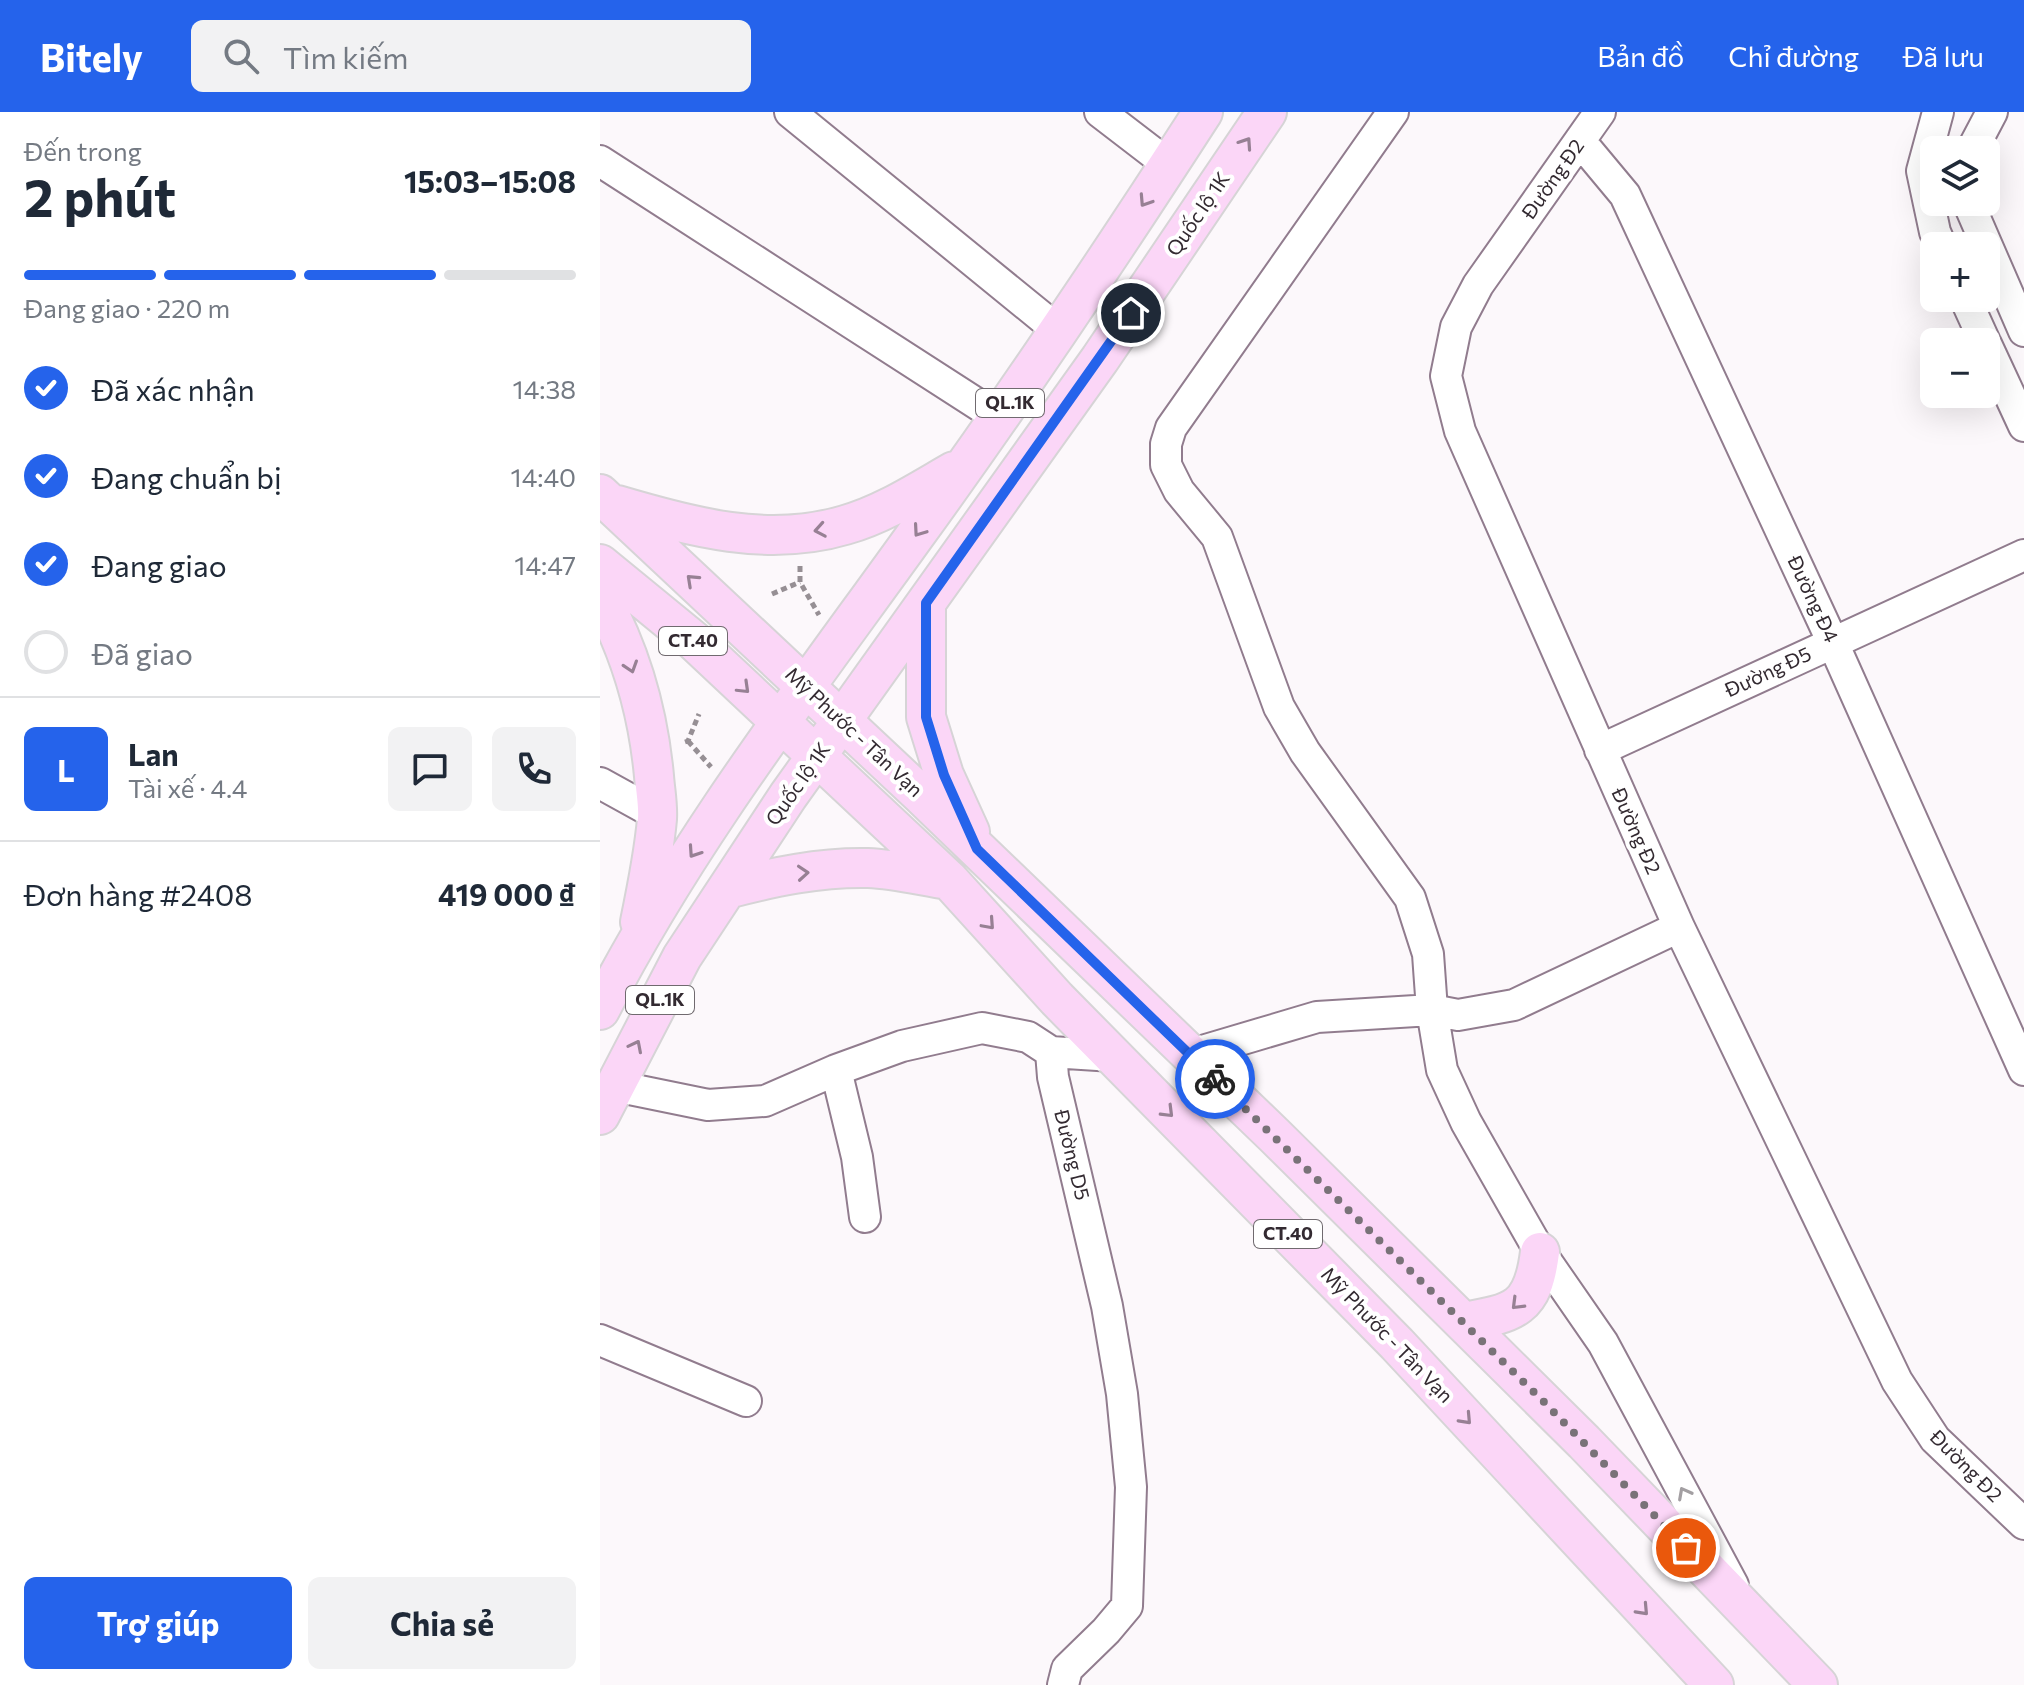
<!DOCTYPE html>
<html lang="vi">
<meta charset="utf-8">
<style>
:root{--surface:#fff;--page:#f2f2f3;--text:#1f2937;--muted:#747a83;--line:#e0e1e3;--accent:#2563eb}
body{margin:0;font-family:Commissioner,sans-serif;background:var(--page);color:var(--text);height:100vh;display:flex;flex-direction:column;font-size:30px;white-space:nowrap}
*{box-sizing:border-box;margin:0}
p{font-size:26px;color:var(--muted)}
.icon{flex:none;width:44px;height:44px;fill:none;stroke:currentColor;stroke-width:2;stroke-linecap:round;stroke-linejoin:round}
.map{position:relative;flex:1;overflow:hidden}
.side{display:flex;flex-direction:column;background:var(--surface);width:600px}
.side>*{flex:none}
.tools{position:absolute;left:1320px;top:24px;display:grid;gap:16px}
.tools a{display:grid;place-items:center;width:80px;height:80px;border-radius:12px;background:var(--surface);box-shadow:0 8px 32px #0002;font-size:40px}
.pin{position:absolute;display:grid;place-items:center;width:68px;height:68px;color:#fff;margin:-34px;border:4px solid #fff;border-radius:50%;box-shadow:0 2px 8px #0007}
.courier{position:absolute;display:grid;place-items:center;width:80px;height:80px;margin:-40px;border:6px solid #2563eb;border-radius:50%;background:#fff;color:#222;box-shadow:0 2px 10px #0007}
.headline em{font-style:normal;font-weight:700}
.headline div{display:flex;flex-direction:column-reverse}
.headline{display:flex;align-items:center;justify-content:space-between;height:136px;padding:0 24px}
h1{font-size:52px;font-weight:700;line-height:60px}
.bar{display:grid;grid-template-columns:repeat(4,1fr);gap:12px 8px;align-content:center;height:96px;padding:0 24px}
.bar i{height:10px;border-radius:6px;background:var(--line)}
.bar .on{background:var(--accent)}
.bar p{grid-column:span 4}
.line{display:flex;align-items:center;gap:20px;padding:0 24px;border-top:2px solid var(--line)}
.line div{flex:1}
.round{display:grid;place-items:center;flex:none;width:84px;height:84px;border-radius:12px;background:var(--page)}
ol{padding:0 24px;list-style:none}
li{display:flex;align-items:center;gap:24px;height:88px}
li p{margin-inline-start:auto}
li .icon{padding:8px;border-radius:50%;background:var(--accent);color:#fff;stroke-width:4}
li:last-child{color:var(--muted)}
li i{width:44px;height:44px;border:4px solid var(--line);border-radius:50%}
.primary-button{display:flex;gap:16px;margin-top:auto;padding:16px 24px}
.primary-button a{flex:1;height:92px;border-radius:12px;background:var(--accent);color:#fff;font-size:32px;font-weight:700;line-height:92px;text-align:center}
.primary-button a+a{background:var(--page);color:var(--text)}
header{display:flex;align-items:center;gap:48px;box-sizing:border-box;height:112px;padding:0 40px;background:var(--accent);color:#fff}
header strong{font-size:38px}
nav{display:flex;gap:44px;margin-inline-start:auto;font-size:28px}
.search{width:560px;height:72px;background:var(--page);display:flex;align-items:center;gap:20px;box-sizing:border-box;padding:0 28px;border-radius:12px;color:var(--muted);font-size:30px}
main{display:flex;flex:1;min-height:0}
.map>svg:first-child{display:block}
</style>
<header>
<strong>Bitely</strong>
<div class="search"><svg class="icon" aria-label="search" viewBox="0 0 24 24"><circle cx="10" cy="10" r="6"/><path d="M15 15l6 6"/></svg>Tìm kiếm</div>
<nav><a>Bản đồ</a><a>Chỉ đường</a><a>Đã lưu</a></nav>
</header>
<main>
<section class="side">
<div class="headline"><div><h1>2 phút</h1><p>Đến trong</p></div><em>15:03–15:08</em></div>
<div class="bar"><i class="on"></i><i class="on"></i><i class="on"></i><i></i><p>Đang giao · 220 m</p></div>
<ol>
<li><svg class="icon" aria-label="check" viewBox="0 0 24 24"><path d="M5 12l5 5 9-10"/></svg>Đã xác nhận<p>14:38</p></li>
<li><svg class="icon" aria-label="check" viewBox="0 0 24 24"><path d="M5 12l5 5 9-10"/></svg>Đang chuẩn bị<p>14:40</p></li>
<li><svg class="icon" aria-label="check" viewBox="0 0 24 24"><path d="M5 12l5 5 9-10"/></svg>Đang giao<p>14:47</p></li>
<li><i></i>Đã giao</li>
</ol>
<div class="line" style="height:144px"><b class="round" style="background:var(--accent);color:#fff">L</b><div><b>Lan</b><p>Tài xế · 4.4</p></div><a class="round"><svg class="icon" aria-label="chat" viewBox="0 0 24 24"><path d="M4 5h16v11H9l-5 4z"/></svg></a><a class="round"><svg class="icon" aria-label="phone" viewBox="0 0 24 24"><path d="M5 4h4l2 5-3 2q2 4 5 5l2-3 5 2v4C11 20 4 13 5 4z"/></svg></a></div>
<div class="line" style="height:104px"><div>Đơn hàng #2408</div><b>419 000 ₫</b></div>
<div class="primary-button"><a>Trợ giúp</a><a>Chia sẻ</a></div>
</section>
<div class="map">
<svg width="1424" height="1573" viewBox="0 0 1424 1573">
<rect width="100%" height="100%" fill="#fcf8fb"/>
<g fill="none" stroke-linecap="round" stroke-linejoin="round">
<defs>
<path id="minor" d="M190 0 460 220
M500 0 569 53
M793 0 571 316 566 332V353L579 379 617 425 679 595 705 640 810 786 828 842 832 898 842 958 866 1010 940 1140 1003 1231 1133 1473
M1000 0 878 173 856 215 846 264 860 319 1079 815 1297 1269 1335 1327 1424 1412
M1338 0 1322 59 1335 120 1341 134
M980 29 1025 83 1233 531 1424 958
M1372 38 1392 0
M0 49 399 306
M1368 90 1424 219
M1365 186 1385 230
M1386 232 1424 314
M1000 638 1424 443
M0 671 58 703
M451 940 513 944
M589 943 717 905 832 898 858 903 914 893 1079 815
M236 958 257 1045 265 1105
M15 974 108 993 165 989 236 958 302 934 382 916 428 925 451 940 453 965 507 1194 522 1282 531 1375 527 1494 506 1519 467 1557 463 1573
M0 1228 146 1289"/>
<path id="major" d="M0 382 320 682 674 1023 984 1330 1218 1573
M17 393C91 415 168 436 245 413 284 402 319 379 354 359
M0 452 94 529 349 768 457 887 797 1232 1114 1573
M0 484C31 540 48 600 54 664 55 678 58 693 57 707 54 741 47 776 40 810
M326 491V605L344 663 370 720
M127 777C173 765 220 755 268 756 295 757 322 764 349 768
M0 898C86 730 204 578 314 425 415 286 510 144 603 0
M0 1003 82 845 188 684 500 247 667 0
M863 1210C915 1201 933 1197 940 1140"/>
</defs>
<use href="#minor" stroke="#917c8e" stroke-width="34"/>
<use href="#major" stroke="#d6d4d6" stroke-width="42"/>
<path stroke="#968f94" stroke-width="5" stroke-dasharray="6 4" stroke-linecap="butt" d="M200 454V470L219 503
M172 482 200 470
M88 629 111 655
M85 630 88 629 99 602"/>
<use href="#minor" stroke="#fff" stroke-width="30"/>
<use href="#major" stroke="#fbd6f7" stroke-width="38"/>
</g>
<defs><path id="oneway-chevron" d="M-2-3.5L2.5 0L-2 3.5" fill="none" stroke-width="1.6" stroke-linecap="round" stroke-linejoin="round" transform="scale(2)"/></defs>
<g stroke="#978094">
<use href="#oneway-chevron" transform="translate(646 31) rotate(-56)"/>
<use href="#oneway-chevron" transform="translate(545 89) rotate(123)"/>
<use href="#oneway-chevron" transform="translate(220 418) rotate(170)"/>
<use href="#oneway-chevron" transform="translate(319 419) rotate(125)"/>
<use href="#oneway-chevron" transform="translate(92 468) rotate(-137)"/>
<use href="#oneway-chevron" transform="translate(31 555) rotate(72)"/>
<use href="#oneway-chevron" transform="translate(144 576) rotate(44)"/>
<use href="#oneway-chevron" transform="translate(94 740) rotate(124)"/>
<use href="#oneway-chevron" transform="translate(203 761) rotate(-4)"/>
<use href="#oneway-chevron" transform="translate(389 812) rotate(48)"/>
<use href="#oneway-chevron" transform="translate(36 934) rotate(-63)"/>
<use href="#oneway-chevron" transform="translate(568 1000) rotate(45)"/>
<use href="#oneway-chevron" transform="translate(917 1192) rotate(135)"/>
<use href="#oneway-chevron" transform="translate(866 1307) rotate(47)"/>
<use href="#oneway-chevron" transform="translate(1043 1498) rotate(47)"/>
</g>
<use stroke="#a39fa2" href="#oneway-chevron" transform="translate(1084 1381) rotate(-118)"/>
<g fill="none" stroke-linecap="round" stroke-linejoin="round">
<path stroke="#797278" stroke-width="8" stroke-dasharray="0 14.4" d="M615 967 944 1290 1086 1436"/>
<path stroke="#2563eb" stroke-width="10" d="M531 201 326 491V605L344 663 377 737 615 967"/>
</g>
<g text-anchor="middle" stroke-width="8" stroke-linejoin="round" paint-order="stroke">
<g fill="#fff" stroke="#706a6f" stroke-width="2">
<rect x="376" y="277" width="68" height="28" rx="6"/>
<rect x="59" y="515" width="68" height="28" rx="6"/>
<rect x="26" y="874" width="68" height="28" rx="6"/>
<rect x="654" y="1108" width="68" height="28" rx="6"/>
</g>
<g font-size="18" font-weight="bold" fill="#332a31">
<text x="410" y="297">QL.1K</text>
<text x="93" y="535">CT.40</text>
<text x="60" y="894">QL.1K</text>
<text x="688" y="1128">CT.40</text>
</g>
<g font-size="20" fill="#332a31" stroke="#fff">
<text transform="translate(953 67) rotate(-55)" y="7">Đường Đ2</text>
<text transform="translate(598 102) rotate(-56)" y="7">Quốc lộ 1K</text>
<text transform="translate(1213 487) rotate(65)" y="7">Đường Đ4</text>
<text transform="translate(1168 560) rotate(-25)" y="7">Đường Đ5</text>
<text transform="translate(254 620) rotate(43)" y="7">Mỹ Phước - Tân Vạn</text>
<text transform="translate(198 672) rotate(-55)" y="7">Quốc lộ 1K</text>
<text transform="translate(1036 719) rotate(66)" y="7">Đường Đ2</text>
<text transform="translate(472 1043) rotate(76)" y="7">Đường D5</text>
<text transform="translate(787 1223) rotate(46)" y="7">Mỹ Phước - Tân Vạn</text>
<text transform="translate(1366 1354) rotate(45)" y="7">Đường Đ2</text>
</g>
</g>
</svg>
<div class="tools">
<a><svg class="icon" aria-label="layers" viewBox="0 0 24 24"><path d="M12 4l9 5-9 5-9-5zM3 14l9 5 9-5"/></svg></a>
<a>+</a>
<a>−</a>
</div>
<div class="pin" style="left:1086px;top:1436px;background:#ea580c"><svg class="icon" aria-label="bag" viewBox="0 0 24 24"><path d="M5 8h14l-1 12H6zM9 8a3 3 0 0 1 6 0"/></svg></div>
<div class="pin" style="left:531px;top:201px;background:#1f2937"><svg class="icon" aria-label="home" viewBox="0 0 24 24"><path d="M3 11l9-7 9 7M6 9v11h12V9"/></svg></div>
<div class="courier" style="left:615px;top:967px"><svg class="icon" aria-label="bike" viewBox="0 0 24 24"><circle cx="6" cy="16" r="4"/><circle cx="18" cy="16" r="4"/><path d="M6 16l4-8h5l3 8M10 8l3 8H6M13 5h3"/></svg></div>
</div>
</main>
